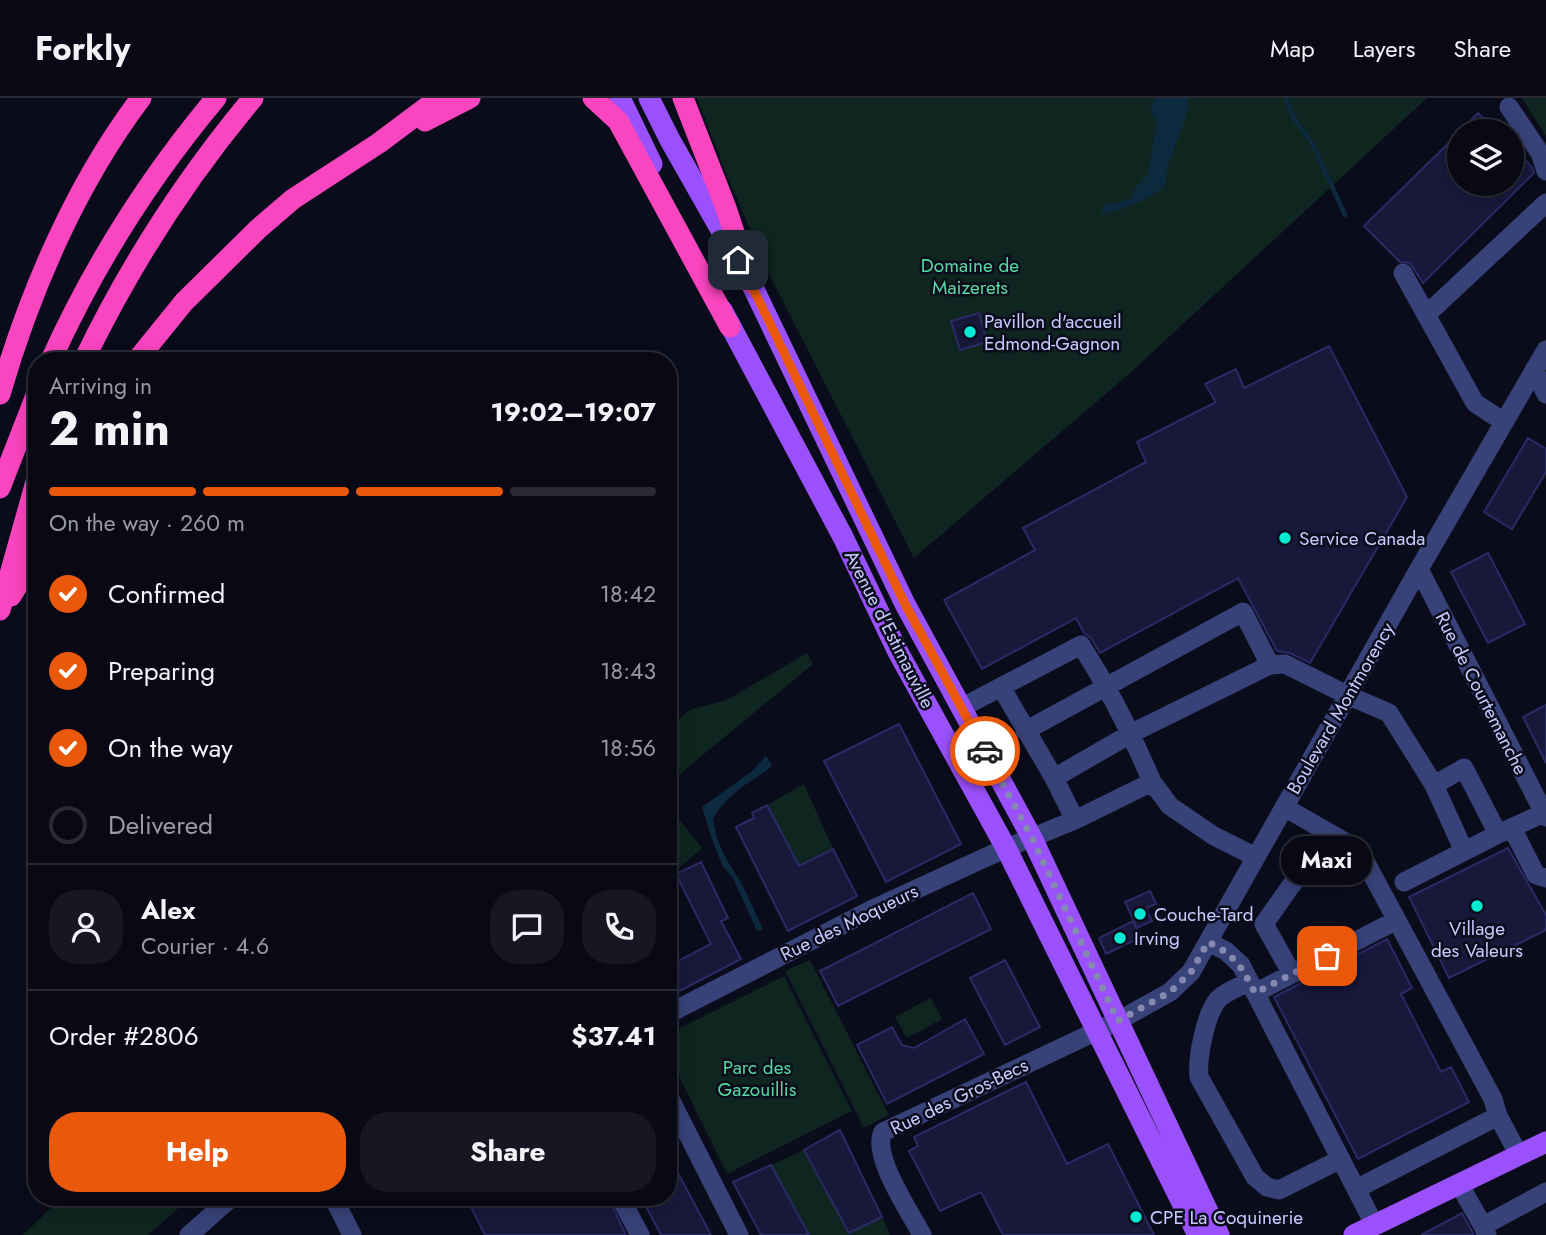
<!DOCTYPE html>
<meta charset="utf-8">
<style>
:root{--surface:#080914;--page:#161722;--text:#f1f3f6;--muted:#989aa0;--line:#292a34;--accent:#ea580c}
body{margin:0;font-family:Jost,sans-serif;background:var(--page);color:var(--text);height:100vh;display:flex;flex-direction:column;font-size:26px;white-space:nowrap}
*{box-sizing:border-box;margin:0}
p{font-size:23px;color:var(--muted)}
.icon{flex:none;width:38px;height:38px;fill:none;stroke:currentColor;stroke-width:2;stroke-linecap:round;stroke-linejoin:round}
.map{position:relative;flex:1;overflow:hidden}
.panel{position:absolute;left:28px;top:254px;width:649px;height:854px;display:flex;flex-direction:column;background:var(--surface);border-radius:28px;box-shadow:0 4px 18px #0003,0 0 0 2px var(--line)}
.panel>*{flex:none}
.fabs{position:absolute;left:1447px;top:21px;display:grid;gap:14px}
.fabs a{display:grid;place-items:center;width:77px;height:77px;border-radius:50%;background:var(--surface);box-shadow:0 4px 18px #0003,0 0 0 2px var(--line);font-size:35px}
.pin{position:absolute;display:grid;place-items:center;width:60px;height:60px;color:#fff;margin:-30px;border-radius:14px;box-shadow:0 4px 10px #0006}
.courier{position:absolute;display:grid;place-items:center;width:70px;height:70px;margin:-35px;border:5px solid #ea580c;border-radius:50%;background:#fff;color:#222;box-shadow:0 2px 9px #0007}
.bubble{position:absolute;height:49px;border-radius:24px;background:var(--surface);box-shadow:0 4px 18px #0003,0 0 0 2px var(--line);font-size:23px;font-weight:700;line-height:49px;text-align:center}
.head em{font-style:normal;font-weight:700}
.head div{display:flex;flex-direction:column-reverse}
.head{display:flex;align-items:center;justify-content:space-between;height:119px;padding:0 21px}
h1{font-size:46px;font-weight:700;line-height:52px}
.bar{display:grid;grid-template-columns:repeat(4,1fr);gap:10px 7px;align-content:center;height:84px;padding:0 21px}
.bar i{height:9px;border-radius:5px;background:var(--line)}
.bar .on{background:var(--accent)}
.bar p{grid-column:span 4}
.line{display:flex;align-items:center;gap:18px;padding:0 21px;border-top:2px solid var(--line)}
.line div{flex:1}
.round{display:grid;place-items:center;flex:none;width:74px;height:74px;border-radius:28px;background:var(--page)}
ol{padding:0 21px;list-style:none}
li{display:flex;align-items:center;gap:21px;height:77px}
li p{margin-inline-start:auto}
li .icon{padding:7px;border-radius:50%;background:var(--accent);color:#fff;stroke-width:4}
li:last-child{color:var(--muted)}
li i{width:38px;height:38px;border:4px solid var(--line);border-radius:50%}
.primary-button{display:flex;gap:14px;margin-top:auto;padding:14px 21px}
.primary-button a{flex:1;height:80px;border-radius:28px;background:var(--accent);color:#fff;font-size:28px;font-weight:700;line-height:80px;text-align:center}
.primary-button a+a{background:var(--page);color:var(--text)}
header{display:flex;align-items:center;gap:42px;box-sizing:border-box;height:98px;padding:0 35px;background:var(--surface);border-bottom:2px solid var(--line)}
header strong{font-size:33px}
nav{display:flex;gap:38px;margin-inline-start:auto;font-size:24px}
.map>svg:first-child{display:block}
</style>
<header>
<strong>Forkly</strong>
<nav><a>Map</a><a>Layers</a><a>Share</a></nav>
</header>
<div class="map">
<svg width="1546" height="1137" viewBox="0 0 1546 1137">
<rect width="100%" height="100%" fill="#0b0c1b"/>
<path fill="#0f2520" d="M697 0H1427L1129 276 914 460 771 180 724 70Z
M1522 0H1546V38Z
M807 555 813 566 669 685V630L689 612 727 602Z
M804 686 833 751 810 763 807 784 767 707Z
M672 712 702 750 669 779V715Z
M810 862 889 1017 864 1030 785 873Z
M784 878 852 1013 727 1076 669 958V941L678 931Z
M931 900 942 921 907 940 895 919Z
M804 1052 849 1135 882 1119 890 1137H809L771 1067Z
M62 1099H191L148 1137H23Z"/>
<path fill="#0c293e" d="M1154 0H1189C1187 24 1175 45 1168 68 1167 73 1167 80 1165 85 1159 99 1117 114 1102 116V111L1106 107 1132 101 1134 91 1148 77 1157 23 1151 14Z
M766 658 772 667C767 674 761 676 754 681 739 690 720 706 713 722 718 749 725 759 739 781 748 797 755 814 763 831L757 833 733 780 723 769 713 744 702 709 752 673Z"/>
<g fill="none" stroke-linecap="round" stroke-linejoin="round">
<path stroke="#0c293e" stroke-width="4.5" d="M1286 0 1294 21 1312 45 1345 117"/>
</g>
<path fill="#18183b" stroke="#2a2a67" stroke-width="2" d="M1478 15 1496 33H1460Z
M1460 34V86H1512V49L1532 69 1534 75 1423 185 1410 165 1400 164 1364 128Z
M979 215 987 244 960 252 951 223Z
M1329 248 1407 399 1310 565 1290 555 1277 553 1238 480 1100 555 1091 540 1084 535 1076 520 982 571 944 502 1035 452 1023 430 1146 364 1137 344 1216 304 1205 286 1236 271 1244 290Z
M1528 340 1546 351V374L1512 431 1484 414Z
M1488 455 1525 526 1488 545 1451 474Z
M1546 607V665L1523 619Z
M899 626 961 746 886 784 824 663Z
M767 707 799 768 833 751 857 798 788 833 736 729 754 720 752 715Z
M1508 750 1546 817V832L1449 880 1409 799Z
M701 764 728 820 721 823 741 861 668 899V868L711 846 676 776Z
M1150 793 1156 806 1146 810 1152 823 1137 830 1125 804Z
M973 795 991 831 838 908 820 873Z
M1133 823 1141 839 1106 856 1099 840Z
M1387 841 1412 890 1401 896 1441 974 1451 969 1469 1004 1358 1061 1274 899Z
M1005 862 1040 929 1005 947 970 880Z
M965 921 984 956 887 1006 857 947 892 929 902 947 914 950Z
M1026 984 1067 1066 1108 1046 1154 1137H1003L981 1094 940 1113 909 1053 918 1048 914 1039Z
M840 1032 882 1119 849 1135 804 1052Z
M668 1056 711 1137H661L641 1099H668Z
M771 1067 809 1137H761L733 1084Z
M466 1099H608L626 1137H485Z
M1462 1115 1474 1137H1421Z"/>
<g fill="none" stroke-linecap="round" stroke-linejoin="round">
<path stroke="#374279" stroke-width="19" d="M1509 9 1540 55 1546 73
M1403 175 1475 305 1504 324
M1426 217 1546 105
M1534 272 1546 296
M1419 471 1546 719
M1270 567 1285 566 1347 597 1389 615 1434 687 1464 670 1498 736 1544 715
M961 610 1001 589 1054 680
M1025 633 1243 514 1270 567 1132 635 1054 680 1075 722
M1152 684 1170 708 1214 738 1256 759
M1434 687 1464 753
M1284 709 1359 752 1493 1001 1498 1018 1356 1091
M1512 730 1536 777 1546 780
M1404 784 1498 736
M1208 844 1226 853 1241 867 1374 1126
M1292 876 1397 822
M1249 883C1240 889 1222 895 1216 904 1205 920 1197 960 1199 979L1255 1079 1267 1089 1279 1092 1341 1061
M1255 895 1292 876 1264 826 1290 789 1333 737
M668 916 871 812 1006 750 1075 722 1152 684C1132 636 1109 591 1081 547L1001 589
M668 997 739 1137
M1498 1018 1519 1057
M1459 1086 1483 1128
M333 1099 352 1137
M620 1099 640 1137
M189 1137 232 1099
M922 1137C910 1114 871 1057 883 1034L1118 923 1170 894 1191 874 1419 471 1546 252
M1487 1137 1483 1128 1546 1094"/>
<path stroke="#9a51fb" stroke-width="21" d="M620 0 652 66
M649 0 670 42 751 185 905 506 1032 740 1219 1137
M722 212 843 439 898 554 1006 750 1198 1137
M1354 1137 1546 1044"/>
<path stroke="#fa45c0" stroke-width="21" d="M593 0 618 23 730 229
M683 0 726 110 751 185
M425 23 470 0
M51 262C94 167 149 80 216 0
M84 262C129 169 186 80 253 0
M137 262 184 204 258 131 293 101 379 45 439 0
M0 296C30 193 76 86 141 0
M0 390 37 295
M11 498 37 456
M0 512 37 380"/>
</g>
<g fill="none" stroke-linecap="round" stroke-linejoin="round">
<path stroke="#8588af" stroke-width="7" stroke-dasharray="0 12.6" d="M985 653 1032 740 1118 923 1170 894 1191 874 1208 844C1235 857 1242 869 1255 895L1327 858"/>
<path stroke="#ea580c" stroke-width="9" d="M738 162 751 186 905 506 985 653"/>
</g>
<g fill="#06ead4" stroke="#0b0c1b" stroke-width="2.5">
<circle cx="970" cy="234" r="7"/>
<circle cx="1285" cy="440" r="7"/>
<circle cx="1477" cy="808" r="7"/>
<circle cx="1140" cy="816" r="7"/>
<circle cx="1120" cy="840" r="7"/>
<circle cx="1136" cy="1119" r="7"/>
</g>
<g text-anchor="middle" stroke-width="5" stroke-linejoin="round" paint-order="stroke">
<g font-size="19" fill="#56da9f" stroke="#0b0c1b">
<text x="970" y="174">Domaine de<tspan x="970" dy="22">Maizerets</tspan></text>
<text x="757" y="976">Parc des<tspan x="757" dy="22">Gazouillis</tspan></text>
</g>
<g font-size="19" fill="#c7cbfe" stroke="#0b0c1b" text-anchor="start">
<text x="984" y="230">Pavillon d'accueil<tspan x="984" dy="22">Edmond-Gagnon</tspan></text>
<text x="1299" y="447">Service Canada</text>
<text x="1154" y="823">Couche-Tard</text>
<text x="1477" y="837" text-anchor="middle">Village<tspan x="1477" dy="22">des Valeurs</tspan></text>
<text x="1134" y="847">Irving</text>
<text x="1150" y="1126">CPE La Coquinerie</text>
</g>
<g font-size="19" fill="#c7cbfe" stroke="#0b0c1b">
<text transform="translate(890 531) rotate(63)" y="7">Avenue d'Estimauville</text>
<text transform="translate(1482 595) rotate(63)" y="7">Rue de Courtemanche</text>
<text transform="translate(1340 610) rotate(-60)" y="7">Boulevard Montmorency</text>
<text transform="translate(849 824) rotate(-26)" y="7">Rue des Moqueurs</text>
<text transform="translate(959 998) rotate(-26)" y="7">Rue des Gros-Becs</text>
</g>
</g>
</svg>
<div class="fabs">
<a><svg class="icon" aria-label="layers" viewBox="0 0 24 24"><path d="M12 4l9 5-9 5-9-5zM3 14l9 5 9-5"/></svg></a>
</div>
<div class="pin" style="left:1327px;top:858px;background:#ea580c"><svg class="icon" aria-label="bag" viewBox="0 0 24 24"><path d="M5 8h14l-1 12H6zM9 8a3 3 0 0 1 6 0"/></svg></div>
<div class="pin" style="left:738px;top:162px;background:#1f2937"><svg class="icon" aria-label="home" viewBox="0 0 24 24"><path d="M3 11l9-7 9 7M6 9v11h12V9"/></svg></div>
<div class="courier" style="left:985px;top:653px"><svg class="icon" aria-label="car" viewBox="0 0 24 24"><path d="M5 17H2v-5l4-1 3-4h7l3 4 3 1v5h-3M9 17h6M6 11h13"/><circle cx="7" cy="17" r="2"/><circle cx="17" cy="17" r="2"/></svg></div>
<div class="bubble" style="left:1281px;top:738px;width:91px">Maxi</div>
<section class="panel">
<div class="head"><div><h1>2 min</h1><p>Arriving in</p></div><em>19:02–19:07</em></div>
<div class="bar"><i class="on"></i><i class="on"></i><i class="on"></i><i></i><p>On the way · 260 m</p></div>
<ol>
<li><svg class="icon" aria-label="check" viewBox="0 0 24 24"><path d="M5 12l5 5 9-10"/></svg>Confirmed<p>18:42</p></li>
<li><svg class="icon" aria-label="check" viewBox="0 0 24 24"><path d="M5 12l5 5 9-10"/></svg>Preparing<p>18:43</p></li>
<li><svg class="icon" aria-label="check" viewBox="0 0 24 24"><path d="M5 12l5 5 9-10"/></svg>On the way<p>18:56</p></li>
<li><i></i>Delivered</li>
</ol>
<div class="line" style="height:126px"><a class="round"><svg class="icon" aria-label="person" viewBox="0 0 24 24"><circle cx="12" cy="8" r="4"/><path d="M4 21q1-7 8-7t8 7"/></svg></a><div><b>Alex</b><p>Courier · 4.6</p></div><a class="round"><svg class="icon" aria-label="chat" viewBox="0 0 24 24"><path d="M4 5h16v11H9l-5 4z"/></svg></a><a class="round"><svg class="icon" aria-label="phone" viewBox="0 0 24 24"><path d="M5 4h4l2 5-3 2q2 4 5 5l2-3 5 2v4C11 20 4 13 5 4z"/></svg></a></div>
<div class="line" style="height:91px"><div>Order #2806</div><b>$37.41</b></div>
<div class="primary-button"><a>Help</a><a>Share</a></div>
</section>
</div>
